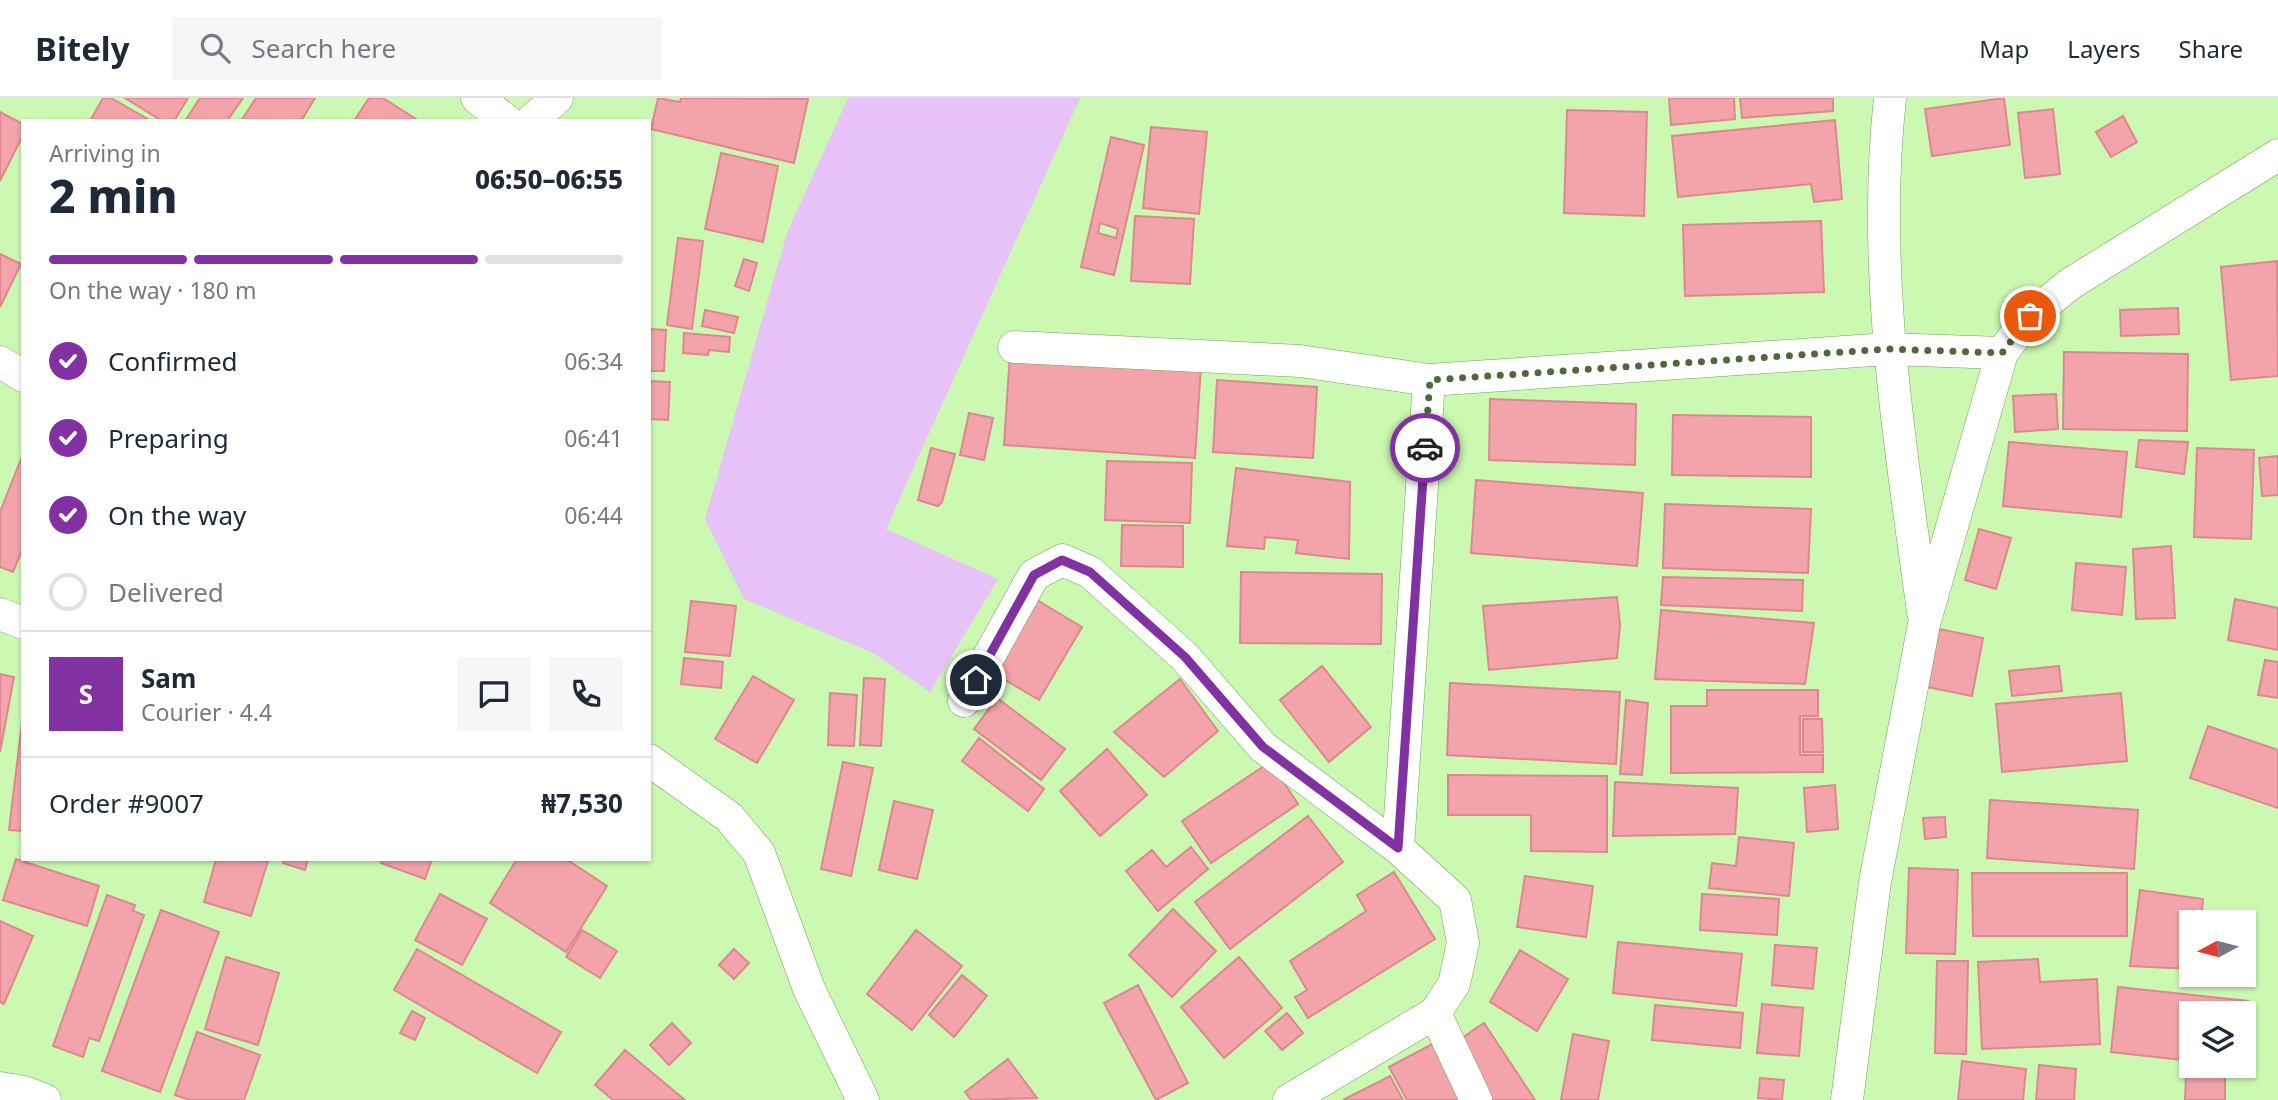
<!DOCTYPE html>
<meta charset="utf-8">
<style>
:root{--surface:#fff;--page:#f6f6f7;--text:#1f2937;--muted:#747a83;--line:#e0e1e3;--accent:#8131a1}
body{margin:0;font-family:"Noto Sans",sans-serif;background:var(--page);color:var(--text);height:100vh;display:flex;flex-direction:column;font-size:26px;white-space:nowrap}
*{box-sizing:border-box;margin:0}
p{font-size:23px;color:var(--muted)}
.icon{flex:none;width:38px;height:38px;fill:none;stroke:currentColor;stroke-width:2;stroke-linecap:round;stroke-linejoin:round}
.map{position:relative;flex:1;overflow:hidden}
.panel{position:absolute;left:21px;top:21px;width:630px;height:742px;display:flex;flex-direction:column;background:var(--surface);border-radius:0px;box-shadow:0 2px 5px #0004}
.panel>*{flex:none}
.needle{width:46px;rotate:263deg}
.tools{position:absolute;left:2179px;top:812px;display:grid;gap:14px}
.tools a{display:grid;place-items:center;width:77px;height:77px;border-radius:0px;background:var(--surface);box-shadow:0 2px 5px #0004;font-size:35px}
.pin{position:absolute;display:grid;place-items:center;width:60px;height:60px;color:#fff;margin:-30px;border:4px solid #fff;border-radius:50%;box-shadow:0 2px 7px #0007}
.courier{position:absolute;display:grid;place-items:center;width:70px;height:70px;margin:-35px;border:5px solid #8131a1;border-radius:50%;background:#fff;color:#222;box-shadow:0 2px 9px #0007}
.head em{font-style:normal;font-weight:800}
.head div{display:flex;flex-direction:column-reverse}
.head{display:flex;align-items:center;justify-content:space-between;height:119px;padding:0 28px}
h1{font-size:46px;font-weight:800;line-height:52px}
.bar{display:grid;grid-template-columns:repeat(4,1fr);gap:10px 7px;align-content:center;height:84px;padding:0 28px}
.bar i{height:9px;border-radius:5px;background:var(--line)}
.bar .on{background:var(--accent)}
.bar p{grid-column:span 4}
.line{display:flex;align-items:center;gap:18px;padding:0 28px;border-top:2px solid var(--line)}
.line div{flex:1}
.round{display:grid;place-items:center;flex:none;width:74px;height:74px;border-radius:0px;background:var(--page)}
ol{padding:0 28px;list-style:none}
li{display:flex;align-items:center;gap:21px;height:77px}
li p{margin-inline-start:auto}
li .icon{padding:7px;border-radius:50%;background:var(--accent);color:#fff;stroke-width:4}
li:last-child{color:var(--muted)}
li i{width:38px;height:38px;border:4px solid var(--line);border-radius:50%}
header{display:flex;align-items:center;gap:42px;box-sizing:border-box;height:98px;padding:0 35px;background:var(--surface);border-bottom:2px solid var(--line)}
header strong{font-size:33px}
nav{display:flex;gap:38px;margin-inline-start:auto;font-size:24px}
.search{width:490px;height:63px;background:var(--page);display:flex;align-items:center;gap:18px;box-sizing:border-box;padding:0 24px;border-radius:0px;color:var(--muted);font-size:26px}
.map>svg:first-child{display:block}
</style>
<header>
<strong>Bitely</strong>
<div class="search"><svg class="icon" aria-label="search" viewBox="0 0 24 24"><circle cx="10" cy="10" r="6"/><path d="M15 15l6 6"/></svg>Search here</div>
<nav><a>Map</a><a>Layers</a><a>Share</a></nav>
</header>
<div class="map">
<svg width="2278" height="1002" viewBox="0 0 2278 1002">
<rect width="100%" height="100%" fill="#cbf9b1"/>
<path fill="#e6c2f8" d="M848 0H1080L886 431 998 481 930 594 873 555 744 501 705 421 787 135Z"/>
<path fill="#f2a4aa" stroke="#de878f" stroke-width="2" fill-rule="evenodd" d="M103 0H111L151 23H90Z
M125 0H188L174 23H162Z
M200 0H243L227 23H185Z
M256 0H315L301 23H241Z
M369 0H383L419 23H354Z
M658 0 680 4 681 0 808 1 794 65 651 31Z
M1669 0H1734L1735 21 1671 27Z
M1740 0H1833V13L1742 20Z
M2004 0 2010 47 1932 58 1925 11Z
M2053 11 2060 76 2025 80 2018 15Z
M1567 12 1647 14 1644 118 1564 115Z
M0 14 23 26V37L0 83Z
M2123 18 2137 44 2111 59 2096 34Z
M1835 22 1842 101 1814 104 1811 86 1678 99 1672 38Z
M1151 29 1207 34 1199 116 1143 110Z
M1111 39 1144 47 1114 177 1081 169ZM1100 125 1118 131 1116 140 1098 135Z
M721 55 778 68 763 144 705 131Z
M1135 118 1194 121 1190 186 1131 183Z
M1821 123 1824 194 1685 198 1683 127Z
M678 140 703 143 692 231 667 227Z
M0 156 21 166 0 209Z
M744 161 757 165 749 193 735 188Z
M2277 163 2278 278 2231 282 2221 169Z
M2178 210 2179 236 2121 238 2120 212Z
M705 212 738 219 734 235 702 228Z
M649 231 666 232 664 273H649Z
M684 235 730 239 729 254 709 252 708 257 683 255Z
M2064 254 2188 256 2187 333 2063 331Z
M1010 255 1201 268 1195 360 1004 347Z
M1217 282 1317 289 1313 360 1213 354Z
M649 283 670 284 668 322 649 321Z
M2056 296 2058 331 2015 334 2013 298Z
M1490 301 1636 306 1635 367 1489 362Z
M969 315 993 320 984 362 960 357Z
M1673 317 1811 319V379L1672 377Z
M2139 342 2188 344 2184 376 2136 369Z
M2009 344 2127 354 2121 419 2003 408Z
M931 350 955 356 942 404 938 408 918 402Z
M2197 350 2254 352 2251 441 2194 439Z
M23 356V450L13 474 0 469V414Z
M2278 358V397L2262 398 2259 360Z
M1107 363 1192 365 1190 425 1105 422Z
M1236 370 1350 384 1349 461 1296 455 1298 442 1265 439 1264 451 1227 448Z
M1476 382 1643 395 1637 468 1471 455Z
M1665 406 1811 411 1808 475 1663 470Z
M1122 427 1183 428V469L1121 468Z
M1979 431 2011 440 1996 491 1965 482Z
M2171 448 2175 520 2136 521 2133 451Z
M2076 465 2126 469 2122 517 2072 512Z
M1241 474 1382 476 1381 546 1240 545Z
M1663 479 1803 482 1802 513 1661 507Z
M1032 499 1082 529 1039 602 990 573Z
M1617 499 1620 527 1617 560 1489 572 1483 508Z
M2235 501 2278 510V552L2228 542Z
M691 503 736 508 730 558 685 554Z
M1661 512 1814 525 1805 586 1655 581Z
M1939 531 1983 540 1972 598 1927 589Z
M684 560 723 564 721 590 681 586Z
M2265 562 2278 564V600L2258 597Z
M1322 568 1371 629 1329 664 1280 602Z
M2059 568 2062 593 2012 598 2009 573Z
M0 576 14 579 0 654Z
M753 578 794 602 757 665 715 641Z
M864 580 885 581 881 648 860 647Z
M1180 581 1218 633 1164 679 1114 634Z
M1450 585 1620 594 1616 666 1447 657Z
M1707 592H1818V618H1800V657H1823V674L1671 675V608H1707Z
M830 595 857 597 854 648 828 647Z
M2121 595 2127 663 2002 674 1996 606Z
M997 600 1065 651 1041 682 974 631Z
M1626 602 1648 605 1642 677 1620 676Z
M23 616V733L9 732Z
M1803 621H1822L1823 654H1803Z
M2208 628 2278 652V710L2190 680Z
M979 640 1044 691 1028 713 962 663Z
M1107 651 1147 697 1100 738 1060 693Z
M843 664 873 670 851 778 821 771Z
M1270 664 1298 706 1211 765 1182 723Z
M1448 677 1607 678V754L1531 753V717H1448Z
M1615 684 1738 690 1735 736 1613 738Z
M1835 687 1838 731 1807 734 1804 690Z
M1990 702 2138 712 2134 771 1987 760Z
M894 703 933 712 917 781 879 772Z
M1308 718 1343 764 1230 851 1195 804Z
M1945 719 1946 739 1925 741 1923 720Z
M1739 739 1794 745 1789 798 1709 790 1712 765 1736 768Z
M1191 749 1208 771 1158 813 1126 773 1152 752 1166 769Z
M16 761 99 788 87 828 3 802Z
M216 761 268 763 251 818 204 804Z
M284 761H308L305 772 283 765Z
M382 761H432L425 781 381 765Z
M517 761H566L607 788 566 854 490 805Z
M1909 770 1958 772 1955 856 1906 855Z
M1394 774 1435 841 1308 920 1295 899 1307 892 1290 863 1366 813 1357 797Z
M1972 775H2127V838H1973Z
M1525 778 1593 788 1586 839 1517 829Z
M2140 792 2203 801 2201 824H2191V871L2130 868Z
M440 796 487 821 462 867 415 842Z
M1702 796 1779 801 1777 837 1700 832Z
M107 797 135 807 133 813 144 817 99 943 89 940 83 959 53 948Z
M1173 811 1216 853 1172 899 1129 857Z
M161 812 219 834 160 994 102 973Z
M0 823 33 838 4 906 0 904Z
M582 832 617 853 600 880 566 859Z
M916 832 962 868 912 932 867 896Z
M1618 844 1742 856 1736 908 1613 895Z
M1775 847 1817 850 1813 891 1772 887Z
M417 851 561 934 537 975 394 892Z
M734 851 749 865 734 881 719 867Z
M1520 852 1568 881 1537 933 1490 904Z
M226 859 279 875 258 947 205 931Z
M1239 859 1282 910 1224 960 1181 909Z
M2038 861 2040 884 2097 881 2100 946 1982 951 1978 864Z
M1937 863H1968L1966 956 1935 955Z
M962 877 987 898 954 939 929 917Z
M1138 887 1188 985 1156 1002 1104 905Z
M2118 889 2248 903 2244 940V915H2191V963L2111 954Z
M1762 906 1803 910 1799 958 1757 955Z
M1655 907 1743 915 1740 950 1652 942Z
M412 913 425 920 415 942 400 935Z
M1287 915 1303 935 1282 952 1265 933Z
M672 925 691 945 669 967 650 947Z
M1484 925 1535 1002H1490L1453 946Z
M197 934 260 957 244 1002H190L175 997Z
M1573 936 1609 943 1598 1002H1561Z
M1434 945 1464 1002H1407L1389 969Z
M625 952 685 1002H613L595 987Z
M1008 961 1037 1000 971 1002 965 994Z
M1962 963 2026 971 2023 1002H1958Z
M2039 967 2076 971 2074 1002H2036Z
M1390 978 1403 1002H1343Z
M2186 978H2225V1002H2185Z
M1760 980 1784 982 1782 1002 1758 1000Z"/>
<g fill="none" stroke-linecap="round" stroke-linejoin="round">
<defs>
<path id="minor" d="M477 0 507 23
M1890 0C1871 173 1900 343 1923 514
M531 23 557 0
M1014 249 1300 263 1429 282 1888 251 2002 255
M0 264 23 278
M0 516 23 525
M964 603 1034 477 1062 462 1090 474 1185 559 1263 649 1398 750 1455 802 1463 845 1454 886 1435 915 1289 1002
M649 662 729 719 759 755 809 891 863 1002
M1398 750 1429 282
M1435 915 1476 1002
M0 990 24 994 45 1002
M1847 1002 1875 784 1924 526 2002 255 2030 218 2070 186 2278 57"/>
</defs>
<use href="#minor" stroke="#76a15d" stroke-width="33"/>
<use href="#minor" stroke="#fff" stroke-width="32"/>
</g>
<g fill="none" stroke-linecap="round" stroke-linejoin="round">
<path stroke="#4e693f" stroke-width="7" stroke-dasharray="0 12.6" d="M1425 350 1430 282 1888 251 2002 255 2030 218"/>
<path stroke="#8131a1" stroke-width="9" d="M976 582 1034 477 1062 462 1090 474 1185 559 1263 649 1398 750 1425 350"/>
</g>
</svg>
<div class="tools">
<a><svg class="needle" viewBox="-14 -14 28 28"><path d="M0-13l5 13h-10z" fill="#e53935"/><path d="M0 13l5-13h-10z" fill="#747a83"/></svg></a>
<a><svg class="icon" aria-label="layers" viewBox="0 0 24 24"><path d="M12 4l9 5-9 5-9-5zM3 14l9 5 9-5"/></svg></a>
</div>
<div class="pin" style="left:2030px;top:218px;background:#ea580c"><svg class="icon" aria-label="bag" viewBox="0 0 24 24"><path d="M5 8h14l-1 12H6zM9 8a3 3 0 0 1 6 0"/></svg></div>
<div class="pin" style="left:976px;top:582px;background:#1f2937"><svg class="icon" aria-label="home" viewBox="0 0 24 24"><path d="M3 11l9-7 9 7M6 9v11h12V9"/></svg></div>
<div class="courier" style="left:1425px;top:350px"><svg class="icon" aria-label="car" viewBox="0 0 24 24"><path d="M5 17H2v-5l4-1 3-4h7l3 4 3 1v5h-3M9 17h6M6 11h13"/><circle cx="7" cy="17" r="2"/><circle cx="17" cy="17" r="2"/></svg></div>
<section class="panel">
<div class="head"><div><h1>2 min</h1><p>Arriving in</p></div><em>06:50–06:55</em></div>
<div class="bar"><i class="on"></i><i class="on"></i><i class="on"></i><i></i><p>On the way · 180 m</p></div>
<ol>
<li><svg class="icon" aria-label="check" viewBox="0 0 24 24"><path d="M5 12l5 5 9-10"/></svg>Confirmed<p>06:34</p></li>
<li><svg class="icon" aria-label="check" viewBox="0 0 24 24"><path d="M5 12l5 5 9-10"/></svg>Preparing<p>06:41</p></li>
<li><svg class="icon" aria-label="check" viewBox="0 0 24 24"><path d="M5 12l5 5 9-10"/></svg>On the way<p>06:44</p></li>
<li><i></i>Delivered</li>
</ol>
<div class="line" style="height:126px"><b class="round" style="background:var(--accent);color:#fff">S</b><div><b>Sam</b><p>Courier · 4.4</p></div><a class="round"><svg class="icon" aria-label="chat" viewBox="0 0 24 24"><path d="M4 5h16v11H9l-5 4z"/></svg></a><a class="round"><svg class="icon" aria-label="phone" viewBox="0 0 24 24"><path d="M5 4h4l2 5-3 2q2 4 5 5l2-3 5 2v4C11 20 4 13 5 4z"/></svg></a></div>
<div class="line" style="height:91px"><div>Order #9007</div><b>₦7,530</b></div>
</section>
</div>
